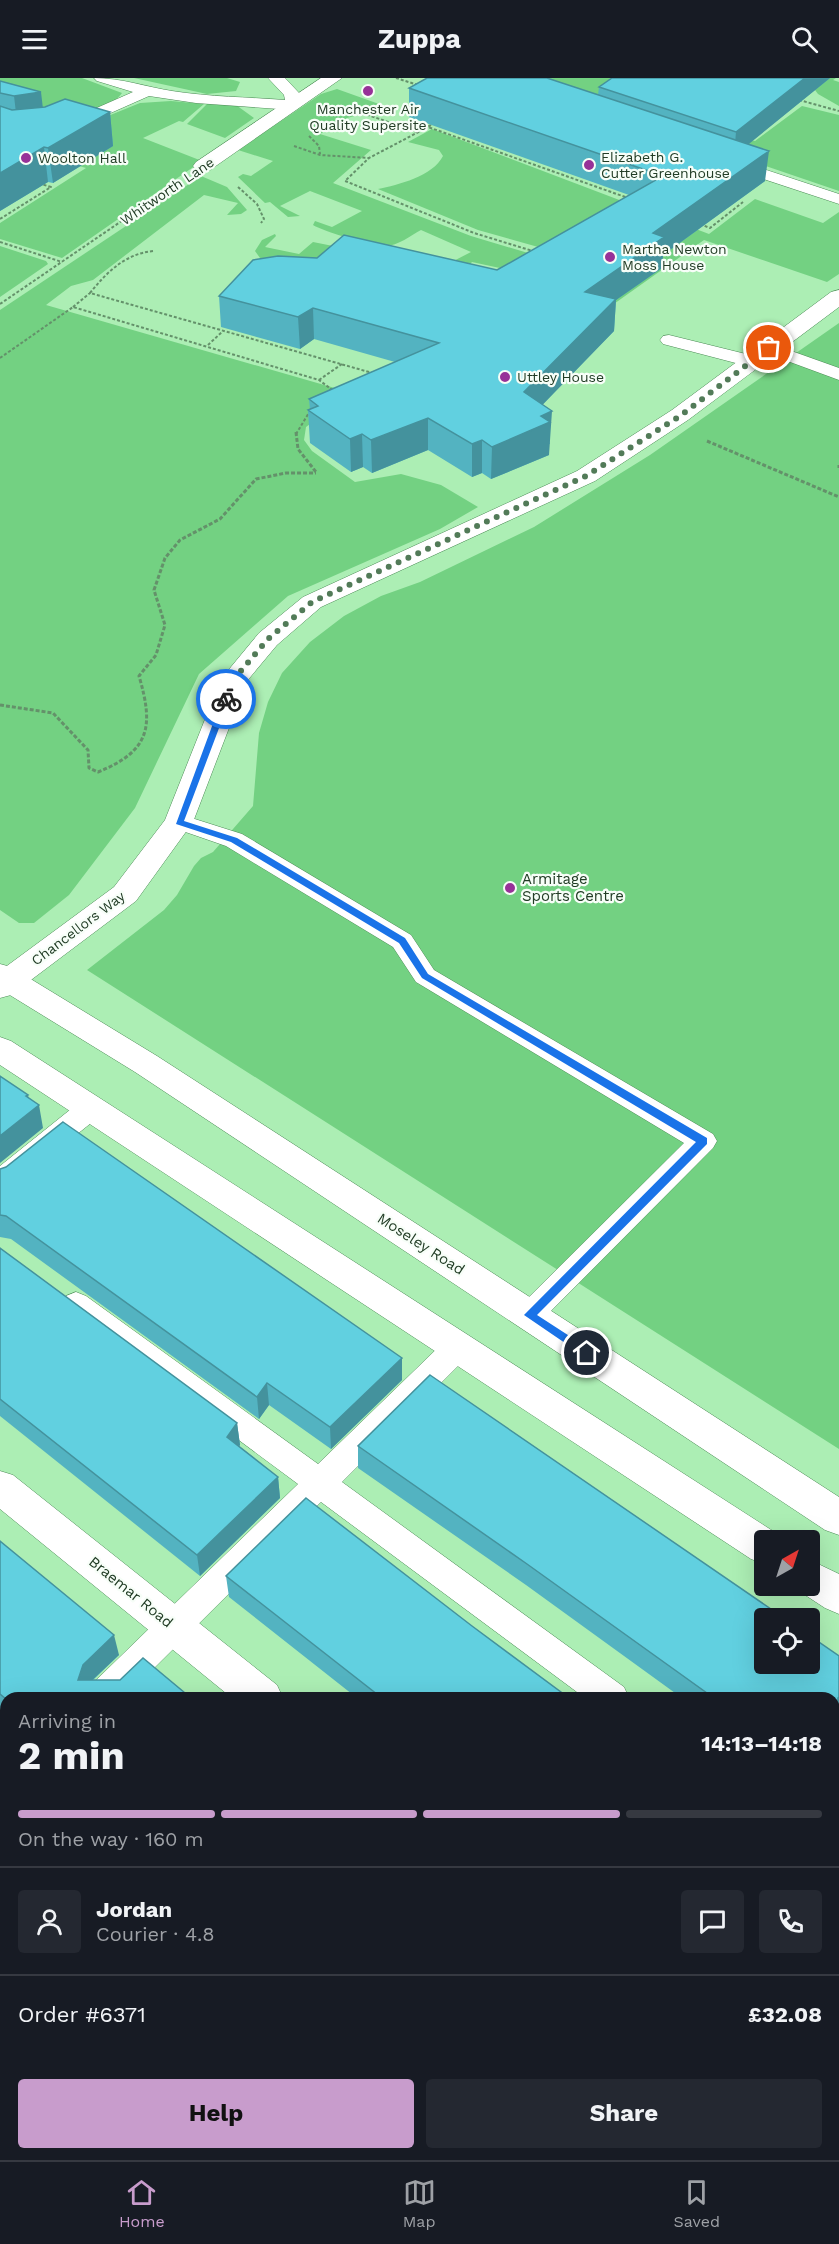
<!DOCTYPE html>
<meta charset="utf-8">
<style>
:root{--surface:#171b24;--page:#242831;--text:#f1f3f6;--muted:#9ea1a6;--line:#363941;--accent:#c89ccc}
body{margin:0;font-family:"Work Sans",sans-serif;background:var(--page);color:var(--text);height:100vh;display:flex;flex-direction:column;font-size:22px;white-space:nowrap}
*{box-sizing:border-box;margin:0}
p{font-size:20px;color:var(--muted)}
.icon{flex:none;width:33px;height:33px;fill:none;stroke:currentColor;stroke-width:2;stroke-linecap:round;stroke-linejoin:round}
.map{position:relative;flex:1;overflow:hidden}
.details{position:absolute;left:0px;top:1614px;width:840px;height:468px;display:flex;flex-direction:column;background:var(--surface);border-radius:18px 18px 0 0;box-shadow:0 6px 24px #0002}
.details>*{flex:none}
.needle{width:39px;rotate:39deg}
.fabs{position:absolute;left:754px;top:1452px;display:grid;gap:12px}
.fabs a{display:grid;place-items:center;width:66px;height:66px;border-radius:6px;background:var(--surface);box-shadow:0 6px 24px #0002;font-size:30px}
.pin{position:absolute;display:grid;place-items:center;width:51px;height:51px;color:#fff;margin:-26px;border:3px solid #fff;border-radius:50%;box-shadow:0 2px 6px #0007}
.courier{position:absolute;display:grid;place-items:center;width:60px;height:60px;margin:-30px;border:4px solid #1a73e8;border-radius:50%;background:#fff;color:#222;box-shadow:0 2px 8px #0007}
.summary em{font-style:normal;font-weight:700}
.summary div{display:flex;flex-direction:column-reverse}
.summary{display:flex;align-items:center;justify-content:space-between;height:102px;padding:0 18px}
h1{font-size:39px;font-weight:700;line-height:45px}
.bar{display:grid;grid-template-columns:repeat(4,1fr);gap:9px 6px;align-content:center;height:72px;padding:0 18px}
.bar i{height:8px;border-radius:4px;background:var(--line)}
.bar .selected{background:var(--accent)}
.bar p{grid-column:span 4}
.line{display:flex;align-items:center;gap:15px;padding:0 18px;border-top:2px solid var(--line)}
.line div{flex:1}
.round{display:grid;place-items:center;flex:none;width:63px;height:63px;border-radius:6px;background:var(--page)}
.cta{display:flex;gap:12px;margin-top:auto;padding:12px 18px}
.cta a{flex:1;height:69px;border-radius:6px;background:var(--accent);color:#111;font-size:24px;font-weight:700;line-height:69px;text-align:center}
.cta a+a{background:var(--page);color:var(--text)}
header{display:flex;justify-content:space-between;align-items:center;height:78px;padding:0 18px;background:var(--surface);font-size:27px;font-weight:700}
.tabs{display:flex;justify-content:space-around;align-items:center;height:84px;border-top:2px solid var(--line);background:var(--surface);font-size:16px;color:var(--muted)}
.tabs a{display:grid;justify-items:center;gap:3px}
.tabs .selected{color:var(--accent)}
.map>svg:first-child{display:block}
</style>
<header><svg class="icon" aria-label="menu" viewBox="0 0 24 24"><path d="M4 6h16M4 12h16M4 18h16"/></svg>Zuppa<svg class="icon" aria-label="search" viewBox="0 0 24 24"><circle cx="10" cy="10" r="6"/><path d="M15 15l6 6"/></svg></header>
<div class="map">
<svg width="839" height="2082" viewBox="0 0 839 2082">
<rect width="100%" height="100%" fill="#aceeb4"/>
<path fill="#73d182" d="M0 0H82L122 15C102 44 32 36 0 36Z
M134 0H227L240 4 236 13 207 16Z
M523 0H634L628 36Z
M806 0H836L833 2 839 4V28L818 16Z
M337 11 379 26 370 34 347 40 320 56 371 72 333 105 471 158 632 206 563 176 478 152 378 111C398 107 433 98 443 78L439 72 408 64 432 51 709 156 755 121 823 145 839 134V196L827 204 704 162 611 228 509 192 472 184 459 198 438 191 471 174 421 152C412 157 397 168 386 168 375 169 322 153 313 147L315 143 332 149 362 133 310 113 280 128 300 138 288 139 270 124 265 125 238 99 243 96 251 98 273 83 238 72 321 16Z
M171 23 204 26 183 44 179 43 143 60 202 83 62 180 0 161V145L86 90 24 72 140 25Z
M207 26 236 27 254 40 225 60 187 46Z
M802 28 839 37V113L687 61 713 52 755 63Z
M201 98 227 109 247 132 241 136 227 137 238 125 204 117 93 202 71 208 46 227 352 315 306 349 304 362 312 373 355 404 401 396 441 407 478 429 440 451 288 518 199 596 135 730 69 817 34 845H19L0 832V232Z
M275 156 276 158 265 169 299 176 313 164 343 170 281 197 260 180 255 173 262 162Z
M0 168 46 183 48 186 0 219Z
M839 245V1371L87 892 164 832 177 817 194 788 201 780 213 774 253 728 259 655 268 624 282 595 310 564 344 538 381 518 420 504 534 449 650 377Z"/>
<g fill="none" stroke-linecap="round" stroke-linejoin="round">
<defs>
<path id="lane" d="M94 0C122 0 146 9 172 13 210 19 247 19 285 22L284 17 268 0H285L300 16 301 27 293 32 196 25 149 18 79 49H67L65 46 67 43 133 14 97 3Z
M730 80 839 116V126L724 88 722 85 724 82Z
M669 257 758 279 760 283 751 289 663 266 660 262 663 258Z
M769 265 839 290V302L763 274 760 270 763 266Z
M179 736 242 756 411 857 434 892 713 1056 717 1063 713 1070 539 1245 529 1249 519 1245 514 1237 519 1229 684 1065 416 904 393 869 226 768 171 749 167 744 171 739Z
M91 1020 101 1023 104 1030 101 1037 10 1110 0 1114V1088L81 1023Z
M76 1214 86 1218 318 1386 449 1259 459 1256 469 1259 474 1268 469 1277 342 1404 624 1609 629 1620H585L321 1424 124 1620H84L89 1609 298 1406 66 1234 61 1226 66 1218Z
M6 1697V1733L0 1736V1699Z
M834 1766 839 1768V1803L834 1801Z
M405 2076H448L450 2082H407Z
M497 2076H538L536 2082H495Z"/>
<path id="street" d="M321 0H342L210 92H196L193 88 196 84Z
M839 212V229L688 342 595 403 321 529 277 567 247 603 193 744 136 823 11 917 0 920V893L114 809 165 742 221 601 259 555 303 519 577 393 672 332 831 214Z
M0 1393 13 1397 277 1607 283 1620H232L0 1431Z
M0 2027 6 2029V2076H53L56 2082H5L0 2077Z
M834 2055 839 2057V2082H807L804 2076H834Z"/>
<path id="secondary" d="M0 886 11 889 157 978 839 1419V1457L825 1452 135 994 0 911Z
M0 959 11 963 779 1457 781 1462H765V1486L751 1481 0 987Z
M810 1482 839 1496V1536L825 1530 796 1511 794 1508H810Z"/>
</defs>
<use href="#lane" stroke="#4c8b56" stroke-width="1"/>
<use href="#street" stroke="#4c8b56" stroke-width="1"/>
<use href="#secondary" stroke="#4c8b56" stroke-width="1"/>
<path stroke="#64916a" stroke-width="2" stroke-dasharray="3 2" stroke-linecap="butt" d="M396 0 418 7
M799 22 839 33
M348 30 417 54
M435 44 428 49 628 120
M428 49 369 80 345 103 474 155 536 174
M309 58 319 68 320 76
M294 68 320 77 369 80
M238 109 257 126 264 141 261 145
M0 141 51 109 41 106
M700 146 710 150 743 124
M0 164 62 184
M153 173C125 176 107 194 90 215L376 296
M0 226 173 108
M73 229 90 215
M208 267 223 253
M0 280 73 229 319 302 331 311 326 317
M319 302 342 286
M296 356 310 333"/>
<path stroke="#64916a" stroke-width="3" stroke-dasharray="4 2" stroke-linecap="butt" d="M296 354 298 371 316 394
M707 363 839 419
M839 387V390
M0 627 53 635 88 672 89 690 98 694C150 673 154 649 139 598L156 577 165 547 154 512 165 480 180 462 220 441 256 401 286 395H316"/>
<use href="#lane" fill="#fff" fill-rule="evenodd"/>
<use href="#street" fill="#fff" fill-rule="evenodd"/>
<use href="#secondary" fill="#fff" fill-rule="evenodd"/>
</g>
<path fill="#53b3c1" d="M830 0 748 66 765 103 663 177 662 190 616 222 614 253 542 327 550 366H549V377L491 401 482 395 472 399 428 372 372 395 363 389 351 394 310 365 308 332H310L309 321 395 284 314 261 300 271 221 249 219 218 497 192 629 117 409 39V10L598 17 599 9Z
M0 3 43 29 110 34 113 68 53 105 48 104 0 133Z
M0 1091 402 1280V1302L331 1371 269 1327 259 1341 11 1161 0 1159Z
M0 1170 237 1345 240 1367 239 1368 278 1399 280 1420 200 1498 0 1338Z
M358 1368 839 1578V1636H838V1656L839 1657V1733L834 1730V1620H682L526 1507 358 1390Z
M0 1463 119 1577 93 1602 191 1620H6V1636L0 1631Z
M226 1498 472 1548 569 1620H357L229 1519Z
M0 1749 6 1755V1952L0 1946Z
M834 1816 839 1820V1997L834 1994Z
M135 2076H365L371 2082H141Z
M527 2076H752L759 2082H526Z"/>
<path fill="#44929d" d="M805 0H830L734 78 736 54Z
M41 14 45 48 18 52 14 18Z
M110 34 113 68 53 105 48 70Z
M44 69 48 104 0 133V95Z
M769 73 765 103 663 177 662 190 616 222 614 253 523 347 524 314 585 214 653 155Z
M313 230 314 261 300 271 298 239Z
M552 333 549 377 491 401 492 369 541 338Z
M428 340V372L372 395 371 362Z
M362 356 363 389 351 394 350 361Z
M482 362V395L472 399V366Z
M28 1017 31 1033 39 1027 43 1050 0 1085V1058Z
M402 1280V1302L331 1371 330 1349Z
M267 1305 269 1327 259 1341 257 1319Z
M237 1345 240 1367 230 1381 227 1359Z
M278 1399 280 1420 200 1498 197 1477Z
M114 1557 119 1577 87 1607 78 1602 83 1587Z"/>
<path fill="#61d0e0" stroke="#44929d" stroke-width="1.5" d="M427 0H547L769 73 653 155 664 159 585 214 616 221 524 314 552 333 541 338 550 344 492 369 482 362 472 366 428 340 371 362 362 356 350 361 308 332 318 328 309 321 439 265 313 230 298 239 219 218 253 182 278 178 317 180 344 157 497 192 663 98 409 10Z
M612 0H805L736 54 599 9Z
M0 3 41 14 14 18 0 15Z
M65 21 110 34 48 70 44 69 0 95V28L12 32 45 29Z
M0 998 28 1017 26 1018 39 1027 0 1058Z
M63 1044 402 1280 330 1349 267 1305 257 1319 6 1138 0 1137V1091L6 1089Z
M0 1170 237 1345 227 1359 278 1399 197 1477 0 1321Z
M430 1297 784 1540H765V1586H810V1558L839 1578V1619L838 1620 839 1710 834 1706V1620H714L527 1486 358 1368Z
M306 1420 472 1548 569 1620H382L226 1498Z
M0 1463 114 1557 83 1587 78 1602H120L143 1580 191 1620H6V1621L0 1616Z
M0 1749 6 1755V1942L0 1936Z
M834 1816 839 1820V1976L834 1972Z
M146 2076H365L371 2082H153Z
M536 2076H752L759 2082H543Z"/>
<path fill="#1a73e8" d="M226 619 230 621 184 743 237 760 405 860 428 896 707 1060V1066L537 1237 591 1272V1278H584L524 1237 696 1064 422 900 399 865 231 764 176 746 222 621Z"/>
<g fill="none" stroke-linecap="round" stroke-linejoin="round">
<path stroke="#527b58" stroke-width="6" stroke-dasharray="0 10.8" d="M226 621 234 601 268 561 312 524 586 398 680 338 769 270"/>
</g>
<g fill="#973298" stroke="#f7fef8" stroke-width="2">
<circle cx="368" cy="13" r="6"/>
<circle cx="26" cy="80" r="6"/>
<circle cx="589" cy="87" r="6"/>
<circle cx="610" cy="179" r="6"/>
<circle cx="505" cy="299" r="6"/>
<circle cx="510" cy="810" r="6"/>
</g>
<g text-anchor="middle" stroke-width="4.5" stroke-linejoin="round" paint-order="stroke">
<g font-size="14" fill="#223d26" stroke="#f7fef8" text-anchor="start">
<text x="368" y="36" text-anchor="middle">Manchester Air<tspan x="368" dy="16">Quality Supersite</tspan></text>
<text x="601" y="84">Elizabeth G.<tspan x="601" dy="16">Cutter Greenhouse</tspan></text>
<text x="38" y="85">Woolton Hall</text>
<text x="622" y="176">Martha Newton<tspan x="622" dy="16">Moss House</tspan></text>
<text x="517" y="304">Uttley House</text>
</g>
<g font-size="14" fill="#223d26" stroke="#f7fef8">
<text transform="translate(167 113) rotate(-34)" y="5">Whitworth Lane</text>
<text transform="translate(78 850) rotate(-37)" y="5">Chancellors Way</text>
</g>
<g font-size="15" fill="#223d26" stroke="#f7fef8" text-anchor="start">
<text x="522" y="806">Armitage<tspan x="522" dy="17">Sports Centre</tspan></text>
</g>
<g font-size="15" fill="#223d26" stroke="#f7fef8">
<text transform="translate(421 1166) rotate(33)" y="5">Moseley Road</text>
<text transform="translate(131 1514) rotate(39)" y="5">Braemar Road</text>
</g>
</g>
</svg>
<div class="fabs">
<a><svg class="needle" viewBox="-14 -14 28 28"><path d="M0-13l5 13h-10z" fill="#e53935"/><path d="M0 13l5-13h-10z" fill="#9ea1a6"/></svg></a>
<a><svg class="icon" aria-label="locate" viewBox="0 0 24 24"><circle cx="12" cy="12" r="6"/><path d="M12 2v4M12 18v4M2 12h4M18 12h4"/></svg></a>
</div>
<div class="pin" style="left:769px;top:270px;background:#ea580c"><svg class="icon" aria-label="bag" viewBox="0 0 24 24"><path d="M5 8h14l-1 12H6zM9 8a3 3 0 0 1 6 0"/></svg></div>
<div class="pin" style="left:587px;top:1275px;background:#1f2937"><svg class="icon" aria-label="home" viewBox="0 0 24 24"><path d="M3 11l9-7 9 7M6 9v11h12V9"/></svg></div>
<div class="courier" style="left:226px;top:621px"><svg class="icon" aria-label="bike" viewBox="0 0 24 24"><circle cx="6" cy="16" r="4"/><circle cx="18" cy="16" r="4"/><path d="M6 16l4-8h5l3 8M10 8l3 8H6M13 5h3"/></svg></div>
<section class="details">
<div class="summary"><div><h1>2 min</h1><p>Arriving in</p></div><em>14:13–14:18</em></div>
<div class="bar"><i class="selected"></i><i class="selected"></i><i class="selected"></i><i></i><p>On the way · 160 m</p></div>
<div class="line" style="height:108px"><a class="round"><svg class="icon" aria-label="person" viewBox="0 0 24 24"><circle cx="12" cy="8" r="4"/><path d="M4 21q1-7 8-7t8 7"/></svg></a><div><b>Jordan</b><p>Courier · 4.8</p></div><a class="round"><svg class="icon" aria-label="chat" viewBox="0 0 24 24"><path d="M4 5h16v11H9l-5 4z"/></svg></a><a class="round"><svg class="icon" aria-label="phone" viewBox="0 0 24 24"><path d="M5 4h4l2 5-3 2q2 4 5 5l2-3 5 2v4C11 20 4 13 5 4z"/></svg></a></div>
<div class="line" style="height:78px"><div>Order #6371</div><b>£32.08</b></div>
<div class="cta"><a>Help</a><a>Share</a></div>
</section>
</div>
<nav class="tabs">
<a class="selected"><svg class="icon" aria-label="home" viewBox="0 0 24 24"><path d="M3 11l9-7 9 7M6 9v11h12V9"/></svg>Home</a>
<a><svg class="icon" aria-label="map" viewBox="0 0 24 24"><path d="M3 6l6-2 6 2 6-2v14l-6 2-6-2-6 2zM9 4v14M15 6v14"/></svg>Map</a>
<a><svg class="icon" aria-label="saved" viewBox="0 0 24 24"><path d="M7 4h10v16l-5-4-5 4z"/></svg>Saved</a>
</nav>
